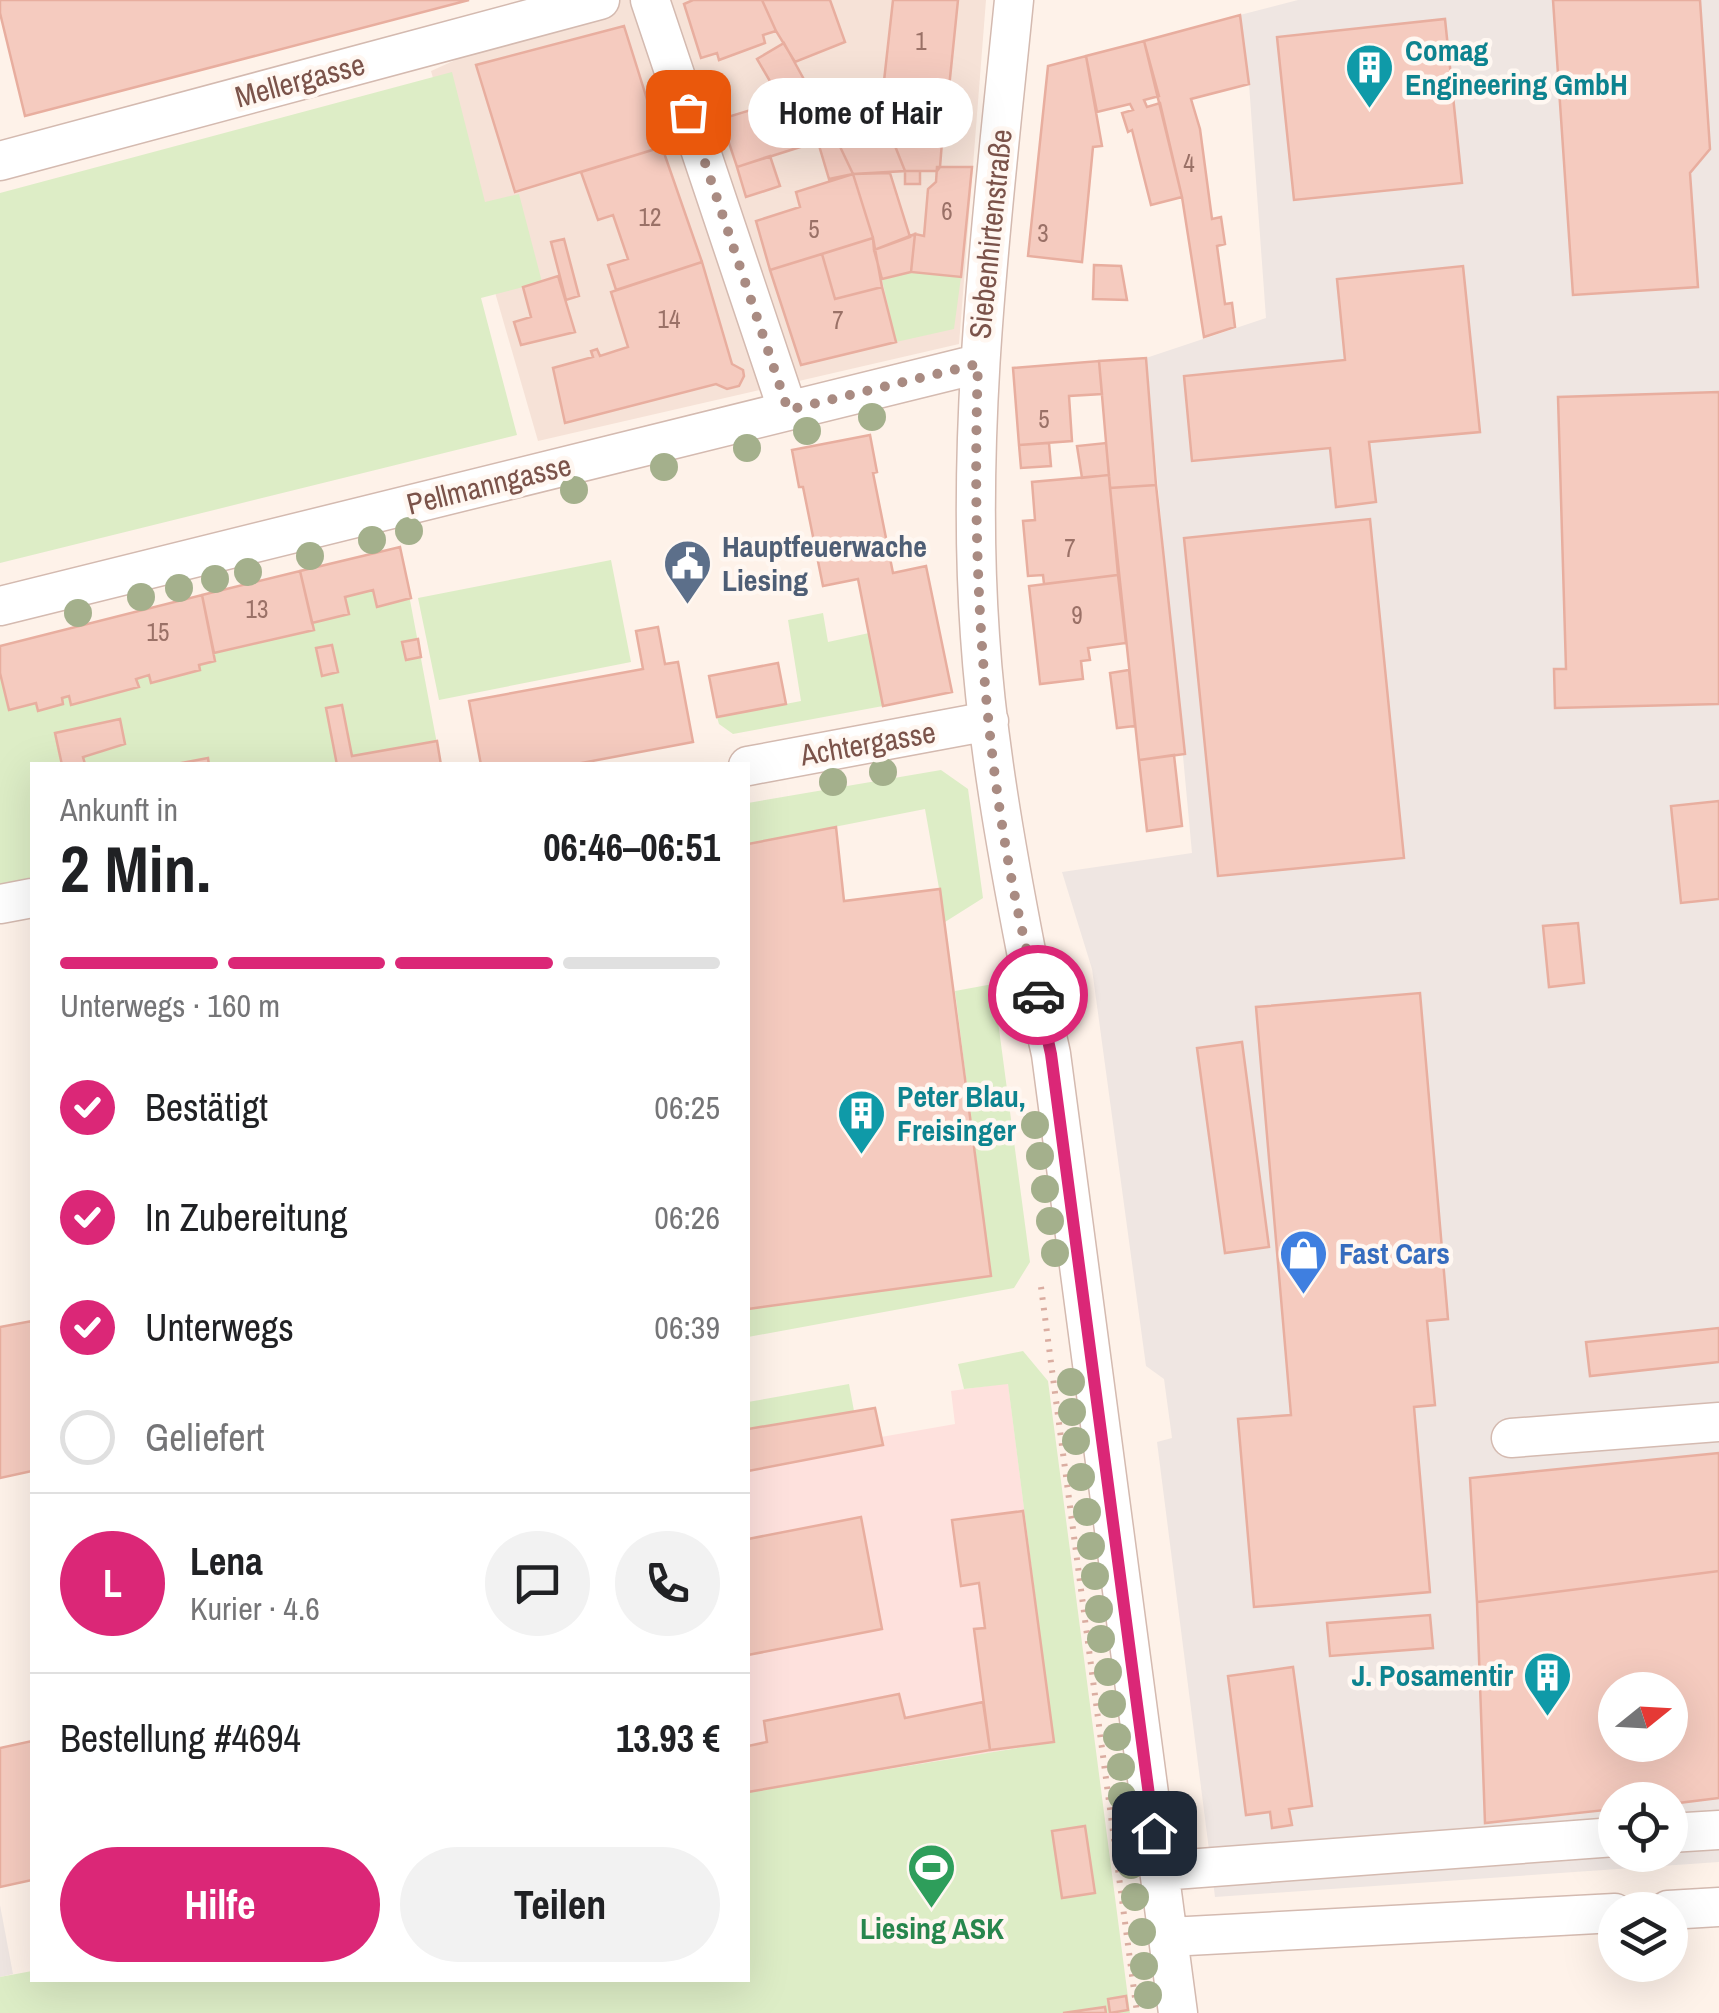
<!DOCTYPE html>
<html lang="de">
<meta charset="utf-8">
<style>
:root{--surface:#fff;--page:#f2f2f2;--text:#202124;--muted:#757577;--line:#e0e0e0;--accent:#db2777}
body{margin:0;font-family:"Archivo Narrow",sans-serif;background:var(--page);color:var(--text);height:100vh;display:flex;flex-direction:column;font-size:38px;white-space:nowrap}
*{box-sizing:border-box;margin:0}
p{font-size:32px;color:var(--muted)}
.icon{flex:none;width:55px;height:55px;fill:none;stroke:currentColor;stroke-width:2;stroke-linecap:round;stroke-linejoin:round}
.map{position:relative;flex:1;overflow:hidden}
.drawer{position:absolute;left:30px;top:762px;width:720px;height:1220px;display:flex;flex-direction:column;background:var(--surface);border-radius:0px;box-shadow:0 10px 40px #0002}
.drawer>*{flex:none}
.needle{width:65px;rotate:72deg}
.fabs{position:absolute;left:1598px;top:1672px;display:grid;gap:20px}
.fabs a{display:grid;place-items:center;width:90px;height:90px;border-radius:50%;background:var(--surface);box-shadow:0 10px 40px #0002;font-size:50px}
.pin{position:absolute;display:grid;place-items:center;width:85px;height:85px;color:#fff;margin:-42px;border-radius:20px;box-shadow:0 5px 15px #0006}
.courier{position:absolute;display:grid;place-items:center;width:100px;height:100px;margin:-50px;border:8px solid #db2777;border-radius:50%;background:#fff;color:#222;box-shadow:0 2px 12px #0007}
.bubble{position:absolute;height:70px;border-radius:35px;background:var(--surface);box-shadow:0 10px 40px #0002;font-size:32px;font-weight:700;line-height:70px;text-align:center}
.head em{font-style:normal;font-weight:700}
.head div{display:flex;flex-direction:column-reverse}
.head{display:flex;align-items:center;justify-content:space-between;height:170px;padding:0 30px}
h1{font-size:65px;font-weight:700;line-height:75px}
.bar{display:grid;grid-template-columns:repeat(4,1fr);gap:15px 10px;align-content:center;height:120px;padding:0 30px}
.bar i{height:12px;border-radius:8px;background:var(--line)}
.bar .on{background:var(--accent)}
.bar p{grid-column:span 4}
.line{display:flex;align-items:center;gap:25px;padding:0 30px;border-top:2px solid var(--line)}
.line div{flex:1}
.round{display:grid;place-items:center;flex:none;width:105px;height:105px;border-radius:52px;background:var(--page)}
ol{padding:0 30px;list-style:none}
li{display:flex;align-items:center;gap:30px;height:110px}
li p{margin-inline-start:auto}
li .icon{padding:10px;border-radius:50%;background:var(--accent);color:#fff;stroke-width:4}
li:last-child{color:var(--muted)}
li i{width:55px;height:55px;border:5px solid var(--line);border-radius:50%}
.action{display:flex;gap:20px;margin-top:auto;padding:20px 30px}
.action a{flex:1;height:115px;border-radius:60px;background:var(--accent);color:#fff;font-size:40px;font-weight:700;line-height:115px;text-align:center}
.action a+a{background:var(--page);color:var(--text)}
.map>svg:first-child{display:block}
</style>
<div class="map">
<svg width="1719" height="2013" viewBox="0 0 1719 2013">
<rect width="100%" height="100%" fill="#fef2e9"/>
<path fill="#f6e2d7" d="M589 0H986L959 344 538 441 431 71Z"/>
<path fill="#fee1dd" d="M1008 1383 1054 1742 748 1792V1429L875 1408 881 1437 955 1424 951 1391Z"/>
<path fill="#efe6e2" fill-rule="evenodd" d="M1298 0H1719V1862L1215 1897 1157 1442 1172 1438 1164 1379 1146 1366 1092 969 1062 872 1192 853 1146 358 1266 318 1249 84 1240 15ZM1615 1690H1670V1745H1615ZM1615 1800H1670V1855H1615Z
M0 1905 13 1974 0 1977Z"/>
<path fill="#ddedc6" d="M452 72 485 202 519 194 542 282 481 298 517 435 0 563V193Z
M911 272 961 277 954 329 896 342 882 279Z
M400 547 441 765H32V879L0 886V646Z
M611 560 631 662 439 700 418 598Z
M823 613 828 642 869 633 883 706 733 734 719 724 717 717 801 701 788 620Z
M941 770 968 789 983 898 945 922 925 809 748 844V803Z
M993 984 1030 1262 1014 1288 748 1337V1309L991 1276 955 991Z
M1023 1351 1048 1381 1130 2013H0V1977L32 1971V1980H748V1792L1054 1742 1008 1384 964 1389 958 1364Z
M849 1384 854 1411 748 1429V1402Z"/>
<path fill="#f5cbbf" stroke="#e8ae9f" stroke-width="2.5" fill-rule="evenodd" d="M0 0H469L25 116 0 13Z
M693 0H762L776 31 763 35 765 43 719 60 717 53 701 58 684 4Z
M762 0H830L845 42 795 62 776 31Z
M893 0H958L949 88 884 81Z
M1553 0H1700L1710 149 1690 173 1698 287 1573 295Z
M1240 15 1249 84 1191 99 1200 129 1212 219 1221 217 1225 244 1217 246 1225 304 1232 303 1235 327 1204 337 1182 197 1144 41Z
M1445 19 1462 183 1294 200 1277 37Z
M624 26 662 147 515 192 476 65Z
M1144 41 1159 96 1144 100 1147 107 1160 103 1182 197 1151 205 1132 130 1128 132 1122 113 1133 110 1130 104 1097 112 1086 56Z
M784 43 835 136 737 167 721 119 777 102 781 112 798 106 789 89 778 95 757 59Z
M1086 56 1102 146 1093 147 1082 262 1028 256 1048 66Z
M863 80H869L905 171 853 174 816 96Z
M869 80 949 88 946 120 882 112Z
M835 136 853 174 829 179 818 142Z
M893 141 942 142 940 167 937 171H905Z
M662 147 702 262 616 290 608 265 628 259 613 215 598 220 581 172Z
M770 156 780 186 746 197 737 167Z
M937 167H972L961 277 911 272 915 234 924 236 928 189 936 182Z
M905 171H920V184H905Z
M890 173 910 237 874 250 873 238 853 174Z
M853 174 873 238 770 270 756 221 800 207 796 192Z
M915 234 911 272 882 279 874 250Z
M873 238 882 287 835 299 822 254Z
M564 239 579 296 566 300 551 242Z
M822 254 835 299 882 287 896 342 801 365 770 270Z
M702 262 732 364 743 370 744 376 739 386 727 389 716 384 565 423 553 368 593 357 591 351 597 349 600 356 628 347 611 292Z
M1094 265 1121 266 1127 300 1093 299Z
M1463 266 1480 432 1369 442 1376 502 1336 507 1330 448 1192 461 1184 376 1345 360 1337 279Z
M558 276 575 332 521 345 514 322 531 317 523 287Z
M1146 358 1156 485 1110 488 1099 361Z
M1099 361 1102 394 1069 396 1072 441 1019 445 1013 368Z
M1719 392V704L1555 708 1554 669H1566L1558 397Z
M870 435 877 472 873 473 893 573 926 566 952 692 883 706 858 579 823 586 803 487H799L792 450Z
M1049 443 1051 466 1021 468 1019 445Z
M1106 443 1109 475 1082 478 1077 446Z
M1109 475 1118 575 1044 584 1043 575 1028 576 1023 521 1035 520 1032 482Z
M1156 485 1185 754 1139 760 1110 488Z
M1370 519 1404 858 1218 876 1184 538Z
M400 547 411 598 377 607 373 590 345 597 349 614 312 623 300 571Z
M300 571 314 630 214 653 202 595Z
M1118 575 1126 643 1088 648 1090 660 1081 661 1083 679 1040 684 1029 586Z
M202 595 215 661 199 665 200 670 151 683 149 675 136 679 139 687 71 705 69 696 62 698 63 704 38 711 36 703 9 710 0 673V646Z
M658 627 665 664 678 662 693 742 571 765H481L469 701 643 669 636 631Z
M418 639 421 657 406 660 402 642Z
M332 645 338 672 322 676 316 648Z
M778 663 786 704 717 717 709 676Z
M1129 670 1135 726 1117 728 1110 673Z
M342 705 352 756 437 741 441 765H337L326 708Z
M120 719 125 744 83 757 85 764 62 765 55 733Z
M1174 755 1182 826 1147 831 1139 760Z
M208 758 209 765H171Z
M1719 801V899L1681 903 1671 806Z
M836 827 844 901 940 889 991 1276 748 1309V844Z
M1578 923 1584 983 1549 987 1543 926Z
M1420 993 1448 1319 1427 1321 1435 1405 1414 1407 1430 1592 1254 1607 1238 1419 1291 1415 1256 1007Z
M1242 1042 1269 1247 1225 1253 1197 1048Z
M32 1321V1471L0 1478V1327Z
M1719 1328V1362L1590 1376 1586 1342Z
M875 1408 883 1445 748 1471V1429Z
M1719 1453V1571L1477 1602 1470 1478Z
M1023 1511 1054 1742 990 1750 974 1629 985 1628 979 1583 961 1586 952 1520Z
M861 1517 882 1629 748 1655V1539Z
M1719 1571V1798L1670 1804V1800H1615V1809L1485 1823 1477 1602ZM1615 1690H1670V1745H1615Z
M1430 1615 1433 1648 1330 1656 1327 1623Z
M1293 1667 1312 1806 1289 1809 1292 1825 1272 1828 1270 1812 1246 1815 1228 1676Z
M899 1694 905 1718 983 1702 990 1750 748 1792V1746L767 1742 764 1721Z
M32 1741V1880L0 1887V1748Z
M1085 1826 1095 1893 1062 1898 1052 1831Z
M1126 1996 1128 2010 1110 2013 1108 1999Z
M1105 2007 1106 2013H1063Z"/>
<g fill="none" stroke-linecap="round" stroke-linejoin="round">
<defs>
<path id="minor" d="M650 0 788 411
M1014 0C993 212 965 423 980 636 987 741 1006 848 1026 951 1033 986 1044 1020 1051 1054L1178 2013
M0 161 600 0
M0 606 978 364
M748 766 989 721
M0 904 32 898
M1511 1438 1719 1422
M1670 1833 1719 1830
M1160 1871 1615 1837
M1668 1910 1719 1907
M1169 1937 1615 1913"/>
</defs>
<use href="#minor" stroke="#d4bab0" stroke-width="41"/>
<path stroke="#daada1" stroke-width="6" stroke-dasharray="2.5 8" stroke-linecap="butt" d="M1041 1287 1137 2013"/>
<use href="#minor" stroke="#fff" stroke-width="38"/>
</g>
<g fill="#a4b08c">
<circle cx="872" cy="417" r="14"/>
<circle cx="807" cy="431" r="14"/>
<circle cx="747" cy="448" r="14"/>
<circle cx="664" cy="467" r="14"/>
<circle cx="574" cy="490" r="14"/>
<circle cx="409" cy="531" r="14"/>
<circle cx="372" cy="540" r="14"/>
<circle cx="310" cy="556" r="14"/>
<circle cx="248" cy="572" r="14"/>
<circle cx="215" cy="579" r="14"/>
<circle cx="179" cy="588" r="14"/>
<circle cx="141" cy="597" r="14"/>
<circle cx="78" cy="613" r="14"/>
<circle cx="883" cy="772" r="14"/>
<circle cx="833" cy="782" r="14"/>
<circle cx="1035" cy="1125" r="14"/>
<circle cx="1040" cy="1156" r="14"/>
<circle cx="1045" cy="1189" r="14"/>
<circle cx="1050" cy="1221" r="14"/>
<circle cx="1055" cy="1253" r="14"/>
<circle cx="1071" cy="1382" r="14"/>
<circle cx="1072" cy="1412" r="14"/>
<circle cx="1076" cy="1441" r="14"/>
<circle cx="1081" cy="1477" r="14"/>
<circle cx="1087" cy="1512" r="14"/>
<circle cx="1091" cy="1546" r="14"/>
<circle cx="1095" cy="1576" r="14"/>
<circle cx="1099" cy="1609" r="14"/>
<circle cx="1101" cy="1639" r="14"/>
<circle cx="1108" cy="1672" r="14"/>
<circle cx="1112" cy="1704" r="14"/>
<circle cx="1117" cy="1737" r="14"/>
<circle cx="1121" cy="1767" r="14"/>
<circle cx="1122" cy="1796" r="14"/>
<circle cx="1129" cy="1833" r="14"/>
<circle cx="1131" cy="1865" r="14"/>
<circle cx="1135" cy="1897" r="14"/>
<circle cx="1142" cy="1932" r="14"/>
<circle cx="1144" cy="1966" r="14"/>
<circle cx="1148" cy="1995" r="14"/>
</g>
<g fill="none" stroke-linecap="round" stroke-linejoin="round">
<path stroke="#a98b82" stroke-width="10" stroke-dasharray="0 18" d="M688 112 788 410 978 364C971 575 983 790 1038 995"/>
<path stroke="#db2777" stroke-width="12" d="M1038 995 1051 1054 1154 1833"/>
</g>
<defs>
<symbol id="building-pin" viewBox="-11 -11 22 30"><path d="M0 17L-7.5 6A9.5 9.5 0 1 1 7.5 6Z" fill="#0f9aa8" stroke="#fff7f1"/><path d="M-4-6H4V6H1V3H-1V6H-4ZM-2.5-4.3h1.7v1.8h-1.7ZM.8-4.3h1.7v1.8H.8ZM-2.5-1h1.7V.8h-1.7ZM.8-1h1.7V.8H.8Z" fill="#fff"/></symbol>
<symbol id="civic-pin" viewBox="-11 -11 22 30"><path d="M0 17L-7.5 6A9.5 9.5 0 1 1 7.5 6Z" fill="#5c6f8a" stroke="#fff7f1"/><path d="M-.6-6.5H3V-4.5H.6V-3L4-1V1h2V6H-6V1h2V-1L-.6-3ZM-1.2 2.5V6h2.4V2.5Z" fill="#fff"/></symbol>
<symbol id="shop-pin" viewBox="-11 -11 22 30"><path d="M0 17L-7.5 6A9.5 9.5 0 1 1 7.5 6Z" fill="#3f7fe0" stroke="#fff7f1"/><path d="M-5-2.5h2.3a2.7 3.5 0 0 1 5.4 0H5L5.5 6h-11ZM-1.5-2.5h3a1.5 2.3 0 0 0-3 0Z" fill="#fff"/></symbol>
<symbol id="stadium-pin" viewBox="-11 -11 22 30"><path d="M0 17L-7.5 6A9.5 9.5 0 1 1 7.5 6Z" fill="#2e9e5b" stroke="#fff7f1"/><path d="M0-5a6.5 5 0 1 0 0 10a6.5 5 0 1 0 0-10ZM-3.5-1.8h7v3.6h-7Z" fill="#fff"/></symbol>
</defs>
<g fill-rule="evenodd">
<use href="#building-pin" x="1342" y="40" width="55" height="75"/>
<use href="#civic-pin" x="660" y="536" width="55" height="75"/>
<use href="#building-pin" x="834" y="1086" width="55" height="75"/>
<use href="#shop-pin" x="1276" y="1226" width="55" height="75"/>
<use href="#building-pin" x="1520" y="1648" width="55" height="75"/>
<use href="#stadium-pin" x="904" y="1840" width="55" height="75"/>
</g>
<g text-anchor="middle" stroke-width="9" stroke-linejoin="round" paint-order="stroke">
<g font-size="25" fill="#9a7167">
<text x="921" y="50">1</text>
<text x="1189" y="172">4</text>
<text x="947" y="220">6</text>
<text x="650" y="226">12</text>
<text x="814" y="238">5</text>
<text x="1043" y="242">3</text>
<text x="669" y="328">14</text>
<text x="838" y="329">7</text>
<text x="1044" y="428">5</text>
<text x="1070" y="557">7</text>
<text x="257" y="618">13</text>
<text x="1077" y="624">9</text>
<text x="158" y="641">15</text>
</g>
<g font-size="30" font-weight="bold" fill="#0d838f" stroke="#fff7f1" text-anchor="start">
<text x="1405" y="61">Comag<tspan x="1405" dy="34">Engineering GmbH</tspan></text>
<text x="897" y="1107">Peter Blau,<tspan x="897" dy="34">Freisinger</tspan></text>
<text x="1513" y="1686" text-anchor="end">J. Posamentir</text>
</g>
<g font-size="30" fill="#7b534a" stroke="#fff7f1">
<text transform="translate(300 81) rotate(-15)" y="10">Mellergasse</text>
<text transform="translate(991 234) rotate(-84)" y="10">Siebenhirtenstraße</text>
<text transform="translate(489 485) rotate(-14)" y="10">Pellmanngasse</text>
<text transform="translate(868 744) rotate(-10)" y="10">Achtergasse</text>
</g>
<g font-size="30" font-weight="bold" fill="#4e5e75" stroke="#fff7f1" text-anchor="start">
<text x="722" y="557">Hauptfeuerwache<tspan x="722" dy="34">Liesing</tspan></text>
</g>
<g font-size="30" font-weight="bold" fill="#366cbe" stroke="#fff7f1" text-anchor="start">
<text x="1339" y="1264">Fast Cars</text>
</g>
<g font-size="30" font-weight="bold" fill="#27864d" stroke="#fff7f1">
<text x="932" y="1939">Liesing ASK</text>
</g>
</g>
</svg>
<div class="fabs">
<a><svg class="needle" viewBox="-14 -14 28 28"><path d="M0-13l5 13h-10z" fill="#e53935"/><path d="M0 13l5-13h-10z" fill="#757577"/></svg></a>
<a><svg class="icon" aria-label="locate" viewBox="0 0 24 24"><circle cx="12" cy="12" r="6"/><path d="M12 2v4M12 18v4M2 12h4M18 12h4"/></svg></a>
<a><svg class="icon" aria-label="layers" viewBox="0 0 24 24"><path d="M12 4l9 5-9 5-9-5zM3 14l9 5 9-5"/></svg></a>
</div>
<div class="pin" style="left:688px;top:112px;background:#ea580c"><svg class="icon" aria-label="bag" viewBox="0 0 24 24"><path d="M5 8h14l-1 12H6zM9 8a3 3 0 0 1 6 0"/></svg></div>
<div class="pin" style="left:1154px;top:1833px;background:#1f2937"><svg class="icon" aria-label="home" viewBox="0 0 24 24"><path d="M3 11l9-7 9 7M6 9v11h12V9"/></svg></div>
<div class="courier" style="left:1038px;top:995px"><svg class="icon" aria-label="car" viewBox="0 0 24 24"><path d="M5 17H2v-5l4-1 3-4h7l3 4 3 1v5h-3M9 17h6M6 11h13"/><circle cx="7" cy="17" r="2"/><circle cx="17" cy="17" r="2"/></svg></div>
<div class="bubble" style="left:748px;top:78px;width:225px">Home of Hair</div>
<section class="drawer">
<div class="head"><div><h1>2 Min.</h1><p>Ankunft in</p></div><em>06:46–06:51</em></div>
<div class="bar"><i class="on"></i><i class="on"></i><i class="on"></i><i></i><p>Unterwegs · 160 m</p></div>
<ol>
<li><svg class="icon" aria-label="check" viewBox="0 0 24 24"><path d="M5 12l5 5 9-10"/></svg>Bestätigt<p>06:25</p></li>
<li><svg class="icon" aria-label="check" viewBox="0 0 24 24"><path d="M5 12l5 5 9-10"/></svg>In Zubereitung<p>06:26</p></li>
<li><svg class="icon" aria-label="check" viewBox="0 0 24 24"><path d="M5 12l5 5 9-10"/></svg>Unterwegs<p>06:39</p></li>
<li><i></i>Geliefert</li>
</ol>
<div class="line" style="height:180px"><b class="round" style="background:var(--accent);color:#fff">L</b><div><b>Lena</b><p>Kurier · 4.6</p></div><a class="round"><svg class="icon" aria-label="chat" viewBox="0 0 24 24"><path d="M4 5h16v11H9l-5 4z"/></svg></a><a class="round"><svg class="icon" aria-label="phone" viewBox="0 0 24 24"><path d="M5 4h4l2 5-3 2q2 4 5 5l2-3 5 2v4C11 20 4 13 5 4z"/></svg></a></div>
<div class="line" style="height:130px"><div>Bestellung #4694</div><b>13.93 €</b></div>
<div class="action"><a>Hilfe</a><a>Teilen</a></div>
</section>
</div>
